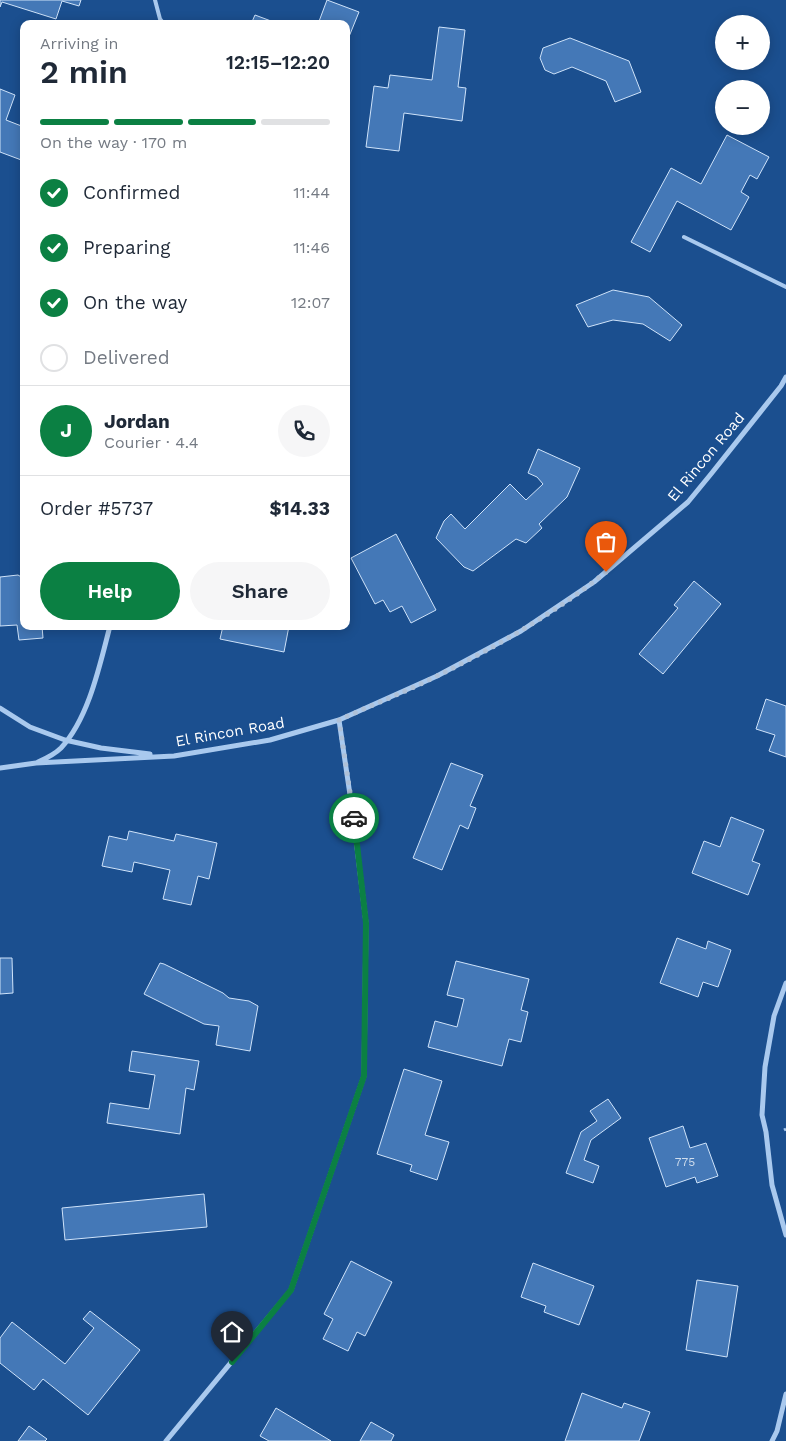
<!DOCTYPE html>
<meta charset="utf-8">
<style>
:root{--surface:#fff;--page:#f6f6f7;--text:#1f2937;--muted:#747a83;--line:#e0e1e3;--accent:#0b8043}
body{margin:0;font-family:"Work Sans",sans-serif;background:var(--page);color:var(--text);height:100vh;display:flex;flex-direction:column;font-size:19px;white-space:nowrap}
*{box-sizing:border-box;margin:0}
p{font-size:16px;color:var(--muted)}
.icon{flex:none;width:28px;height:28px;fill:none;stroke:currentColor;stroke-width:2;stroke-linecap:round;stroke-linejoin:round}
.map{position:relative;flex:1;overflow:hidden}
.panel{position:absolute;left:20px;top:20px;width:330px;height:610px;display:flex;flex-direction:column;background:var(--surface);border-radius:10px;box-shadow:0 2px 12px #0003}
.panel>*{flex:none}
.buttons{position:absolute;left:715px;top:15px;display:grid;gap:10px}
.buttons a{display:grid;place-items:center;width:55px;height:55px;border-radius:50%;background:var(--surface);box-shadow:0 2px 12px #0003;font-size:25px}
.pin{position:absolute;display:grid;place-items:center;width:42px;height:42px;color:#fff;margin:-51px -21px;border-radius:50% 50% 50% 0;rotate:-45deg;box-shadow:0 0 5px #0007}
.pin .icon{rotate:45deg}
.courier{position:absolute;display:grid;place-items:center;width:50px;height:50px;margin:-25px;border:4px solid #0b8043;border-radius:50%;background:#fff;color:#222;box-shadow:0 1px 6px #0007}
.headline em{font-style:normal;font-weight:600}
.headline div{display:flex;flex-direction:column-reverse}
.headline{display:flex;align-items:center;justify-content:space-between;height:85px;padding:0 20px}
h1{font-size:32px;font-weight:600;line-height:38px}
.bar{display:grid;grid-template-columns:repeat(4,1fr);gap:8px 5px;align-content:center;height:60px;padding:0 20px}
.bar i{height:6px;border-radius:4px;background:var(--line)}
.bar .active{background:var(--accent)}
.bar p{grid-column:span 4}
.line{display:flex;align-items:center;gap:12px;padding:0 20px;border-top:1px solid var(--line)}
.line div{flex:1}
.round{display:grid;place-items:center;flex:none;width:52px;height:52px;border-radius:26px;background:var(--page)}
ol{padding:0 20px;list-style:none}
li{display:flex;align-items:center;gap:15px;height:55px}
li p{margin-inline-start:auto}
li .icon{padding:5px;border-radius:50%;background:var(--accent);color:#fff;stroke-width:4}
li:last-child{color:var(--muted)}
li i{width:28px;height:28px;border:2px solid var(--line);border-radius:50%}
.button{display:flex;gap:10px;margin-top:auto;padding:10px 20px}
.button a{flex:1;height:58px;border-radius:30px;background:var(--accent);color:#fff;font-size:20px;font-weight:600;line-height:58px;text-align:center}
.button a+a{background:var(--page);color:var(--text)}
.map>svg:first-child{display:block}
</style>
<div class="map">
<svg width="786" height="1441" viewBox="0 0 786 1441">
<rect width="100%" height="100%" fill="#1b4f8f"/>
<path fill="#4478b7" stroke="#cfe3fa" d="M0 0H81L79 6 62 1 56 19 2 2 0 7Z
M327 0 359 12 346 44H348L346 50V24H318Z
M255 15 279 24H251Z
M439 27 465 30 458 87 466 88 462 121 404 113 399 151 366 147 374 86 388 88 390 75 432 80Z
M570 38 629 61 641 92 615 102 606 81 572 67 554 74 545 70 540 58 543 48Z
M0 89 15 95 6 120 24 127V161L0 152Z
M727 135 769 157 757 179 750 175 741 192 749 197 731 230 677 201 650 252 631 242 671 168 701 184Z
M613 290 649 297 682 325 670 341 643 324 613 320 588 327 576 305Z
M538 449 580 468 567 497 539 524 542 528 526 543 516 539 473 571 464 567 436 538 444 521 451 514 465 529 510 484 526 500 543 484 537 477 528 473Z
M396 534 436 610 411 623 402 606 390 612 383 600 375 604 351 558Z
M18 575 23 578 24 626H42L43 638 19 640 17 625 0 626V577Z
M694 581 721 604 663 674 639 654 678 608 674 605Z
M223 626H289L284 652 220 639Z
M766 699 786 706V757L769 751 775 735 756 729Z
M451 763 483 775 470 806 476 808 468 829 460 825 442 870 413 858Z
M731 817 764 830 752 861 760 864 748 895 692 873 704 841 720 847Z
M129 831 174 841 176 834 217 843 209 879 198 876 191 905 163 899 170 870 134 862 132 872 102 866 109 836 127 840Z
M677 938 706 949 708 941 731 950 718 987 703 982 698 997 660 983Z
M0 958H12L13 993 0 994Z
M456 961 529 979 521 1010 528 1012 521 1042 509 1039 502 1066 428 1047 435 1021 457 1027 464 999 447 995Z
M160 963 164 964 223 993 229 998 249 1001 258 1006 250 1051 216 1045 219 1026 204 1024 144 994Z
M132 1051 199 1061 194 1090 186 1088 180 1134 107 1123 110 1103 149 1109 155 1075 129 1071Z
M404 1069 442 1081 425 1135 449 1142 437 1180 410 1171 412 1165 377 1154Z
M608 1099 621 1118 591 1140 584 1160 599 1166 593 1183 566 1173 581 1132 597 1121 590 1111Z
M683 1126 690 1148 706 1143 718 1176 697 1183 695 1177 666 1187 649 1138Z
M204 1194 207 1227 65 1240 62 1208Z
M351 1261 392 1282 365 1336 357 1332 348 1351 323 1339 333 1319 324 1314Z
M533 1263 594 1286 579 1325 544 1312 546 1306 521 1297Z
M697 1280 738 1286 727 1357 686 1350Z
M90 1311 140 1350 88 1415 43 1379 34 1390 0 1363V1338L12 1322 65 1364 94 1328 83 1319Z
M582 1393 622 1408 624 1403 650 1412 639 1441H565Z
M276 1408 331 1441H269L260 1436Z
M371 1422 394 1435 391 1441H360Z
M29 1426 47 1439 45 1441H18Z"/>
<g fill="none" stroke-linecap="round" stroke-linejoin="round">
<path stroke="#a9c9ee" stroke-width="3" stroke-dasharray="2.5 4" stroke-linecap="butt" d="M784 1130 786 1129"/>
<path stroke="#a9c9ee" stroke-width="4" d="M155 0 160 19 164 24
M684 237 786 287"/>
<path stroke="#a9c9ee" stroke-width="5" d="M0 708 30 727 65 740 101 748 150 754
M38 762C47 758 55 754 61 748 89 718 100 664 110 626
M0 768 36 763 174 756 270 740 339 720 437 676 521 631 594 582 688 502 711 474 781 386 786 377
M786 983 774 1016 765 1067 762 1115 766 1132 772 1185 786 1235
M166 1441 291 1290 364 1076 366 923 354 822 339 720
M772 1441 777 1431 786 1394"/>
</g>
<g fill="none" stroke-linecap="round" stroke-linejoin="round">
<path stroke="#afc1d8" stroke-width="5" stroke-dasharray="0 9" d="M354 818 339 720C372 705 405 692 437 676 494 648 557 612 606 572"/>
<path stroke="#0b8043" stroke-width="6" d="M232 1362 291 1290 364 1076 366 923 354 818"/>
</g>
<g text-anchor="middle" stroke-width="4" stroke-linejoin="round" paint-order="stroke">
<g font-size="12" fill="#d0dded">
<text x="685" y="1166">775</text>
</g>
<g font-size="15" fill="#fff" stroke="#1b4f8f">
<text transform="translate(706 457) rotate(-50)" y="5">El Rincon Road</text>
<text transform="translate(230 732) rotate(-10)" y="5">El Rincon Road</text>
</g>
</g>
</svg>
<div class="buttons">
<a>+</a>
<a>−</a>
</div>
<div class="pin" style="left:606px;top:572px;background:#ea580c"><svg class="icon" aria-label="bag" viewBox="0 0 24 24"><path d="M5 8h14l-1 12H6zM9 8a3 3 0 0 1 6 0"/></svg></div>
<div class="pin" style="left:232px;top:1362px;background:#1f2937"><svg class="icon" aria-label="home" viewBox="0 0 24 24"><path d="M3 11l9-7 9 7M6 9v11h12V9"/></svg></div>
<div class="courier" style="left:354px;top:818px"><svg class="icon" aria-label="car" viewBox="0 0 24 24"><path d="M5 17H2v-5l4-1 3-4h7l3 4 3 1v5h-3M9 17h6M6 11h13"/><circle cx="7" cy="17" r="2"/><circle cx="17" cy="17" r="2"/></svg></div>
<section class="panel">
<div class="headline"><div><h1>2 min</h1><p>Arriving in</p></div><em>12:15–12:20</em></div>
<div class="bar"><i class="active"></i><i class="active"></i><i class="active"></i><i></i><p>On the way · 170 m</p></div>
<ol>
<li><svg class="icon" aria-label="check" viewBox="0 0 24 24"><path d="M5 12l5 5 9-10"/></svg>Confirmed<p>11:44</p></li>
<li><svg class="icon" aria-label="check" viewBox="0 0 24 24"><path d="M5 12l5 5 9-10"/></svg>Preparing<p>11:46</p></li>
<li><svg class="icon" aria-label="check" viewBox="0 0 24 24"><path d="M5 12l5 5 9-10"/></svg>On the way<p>12:07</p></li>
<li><i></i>Delivered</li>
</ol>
<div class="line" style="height:90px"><b class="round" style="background:var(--accent);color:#fff">J</b><div><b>Jordan</b><p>Courier · 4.4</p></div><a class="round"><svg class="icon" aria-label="phone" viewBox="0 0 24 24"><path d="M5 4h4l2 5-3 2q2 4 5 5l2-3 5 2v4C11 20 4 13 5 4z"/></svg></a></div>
<div class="line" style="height:65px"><div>Order #5737</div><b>$14.33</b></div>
<div class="button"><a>Help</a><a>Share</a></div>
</section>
</div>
